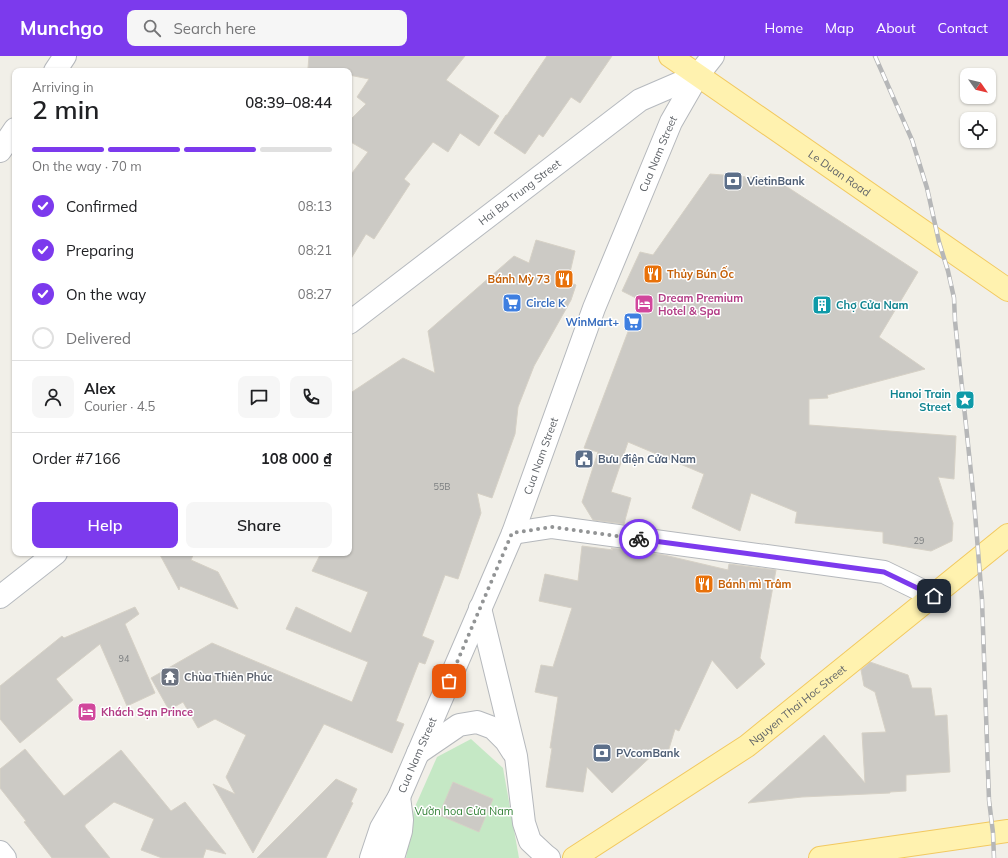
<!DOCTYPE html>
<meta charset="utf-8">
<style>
:root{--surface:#fff;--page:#f6f6f6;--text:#202124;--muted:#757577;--line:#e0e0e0;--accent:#7c3aed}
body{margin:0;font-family:Mulish,sans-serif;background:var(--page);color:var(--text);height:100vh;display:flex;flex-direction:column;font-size:15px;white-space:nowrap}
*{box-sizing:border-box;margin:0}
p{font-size:13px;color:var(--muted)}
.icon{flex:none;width:22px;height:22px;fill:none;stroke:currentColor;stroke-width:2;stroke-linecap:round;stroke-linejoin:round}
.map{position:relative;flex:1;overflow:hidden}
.panel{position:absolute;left:12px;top:12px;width:340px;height:488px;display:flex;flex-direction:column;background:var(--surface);border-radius:8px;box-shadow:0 1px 3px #0004}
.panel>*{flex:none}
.needle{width:26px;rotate:124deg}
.buttons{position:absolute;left:960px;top:12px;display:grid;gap:8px}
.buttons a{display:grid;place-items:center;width:36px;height:36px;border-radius:8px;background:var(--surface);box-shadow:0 1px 3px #0004;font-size:20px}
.pin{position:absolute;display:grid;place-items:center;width:34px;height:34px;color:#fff;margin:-17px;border-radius:8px;box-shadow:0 2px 6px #0006}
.courier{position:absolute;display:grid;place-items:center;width:40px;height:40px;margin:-20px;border:3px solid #7c3aed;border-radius:50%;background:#fff;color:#222;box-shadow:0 1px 5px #0007}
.overview em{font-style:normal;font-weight:600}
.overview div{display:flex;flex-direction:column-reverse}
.overview{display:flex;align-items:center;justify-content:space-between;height:68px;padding:0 20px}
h1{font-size:26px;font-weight:600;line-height:30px}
.bar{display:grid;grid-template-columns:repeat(4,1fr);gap:6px 4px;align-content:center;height:48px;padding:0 20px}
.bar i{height:5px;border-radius:3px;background:var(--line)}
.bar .current{background:var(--accent)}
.bar p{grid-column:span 4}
.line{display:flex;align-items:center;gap:10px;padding:0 20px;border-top:1px solid var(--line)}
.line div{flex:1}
.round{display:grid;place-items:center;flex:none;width:42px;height:42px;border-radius:8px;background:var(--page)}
ol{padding:0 20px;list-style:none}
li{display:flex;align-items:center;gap:12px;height:44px}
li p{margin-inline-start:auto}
li .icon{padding:4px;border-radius:50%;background:var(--accent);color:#fff;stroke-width:4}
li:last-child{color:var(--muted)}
li i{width:22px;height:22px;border:2px solid var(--line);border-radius:50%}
.button{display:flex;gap:8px;margin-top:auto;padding:8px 20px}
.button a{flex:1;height:46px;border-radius:8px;background:var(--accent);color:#fff;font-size:16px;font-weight:600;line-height:46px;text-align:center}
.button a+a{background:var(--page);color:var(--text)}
header{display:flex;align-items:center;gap:24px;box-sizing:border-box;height:56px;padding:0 20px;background:var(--accent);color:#fff}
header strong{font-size:19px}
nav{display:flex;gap:22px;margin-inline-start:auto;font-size:14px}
.search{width:280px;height:36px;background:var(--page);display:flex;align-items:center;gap:10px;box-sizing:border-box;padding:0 14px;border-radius:8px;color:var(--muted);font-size:15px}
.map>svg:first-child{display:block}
</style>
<header>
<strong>Munchgo</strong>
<div class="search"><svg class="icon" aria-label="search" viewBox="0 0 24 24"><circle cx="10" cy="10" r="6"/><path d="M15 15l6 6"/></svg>Search here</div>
<nav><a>Home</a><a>Map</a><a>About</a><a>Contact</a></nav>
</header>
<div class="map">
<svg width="1008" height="802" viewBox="0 0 1008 802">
<rect width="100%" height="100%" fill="#f1efe8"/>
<path fill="#c5e8c5" d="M471 683 503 712 519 802H406L414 753 437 701Z"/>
<path fill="#cccac5" stroke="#d6d1c6" d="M309 0H465L446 24 499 60 479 90 460 77 448 96 433 86 404 123 410 128 374 183 366 178 349 206V121L368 96 349 85V65L366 48 357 41 369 23 349 19V15H325L308 12Z
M547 0H612L580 47 571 41 543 81 539 78 525 98 494 77 506 59H507Z
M710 118 775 123 918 216 879 281 925 313 827 339 828 342 809 343V369L956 380 954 423 938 421 953 467 952 485 931 495 883 487V476L795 467 797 456 751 437 740 475 692 452 704 418 628 386 611 436 631 442 624 468 593 464 582 446 598 396 584 392 640 244 622 235 640 196 653 199Z
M536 184 575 195 568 225 576 229 571 244 534 310 518 351 515 378 492 442 477 437 481 457 458 523 445 519 422 580 434 585 425 608 419 606 396 665 404 668 392 697 324 668 253 797 213 728 235 738 226 721 246 679 215 663 198 672 183 646 169 654 151 622 212 587 352 646 368 606 286 573 296 551 351 577 368 536 312 515 321 497H349V338L403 302 435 317 428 275 514 200 529 207Z
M582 490 613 494 611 492 664 499 728 514 729 508 776 514 760 602 765 608 737 633 712 604 679 675 675 673 668 696 659 693 612 737 587 711 583 736 546 731 552 692H550L558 641 535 636 541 609 553 611 572 552 539 545 545 518 578 525Z
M159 497H194L191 504 218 516 238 553 180 530 179 534Z
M135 551 139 558 125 568 155 637 127 650 100 588 56 623 73 644 20 687 0 663V630L62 580 64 582Z
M870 606 908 619 912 632H931L935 660 947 659 950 716 906 719V735L890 736V737L802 741 748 747 824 679 865 727 862 677 886 676 875 636 864 630 861 614Z
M25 693 64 740 121 694 171 755 185 746 226 798 206 793 203 802H162L141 794 154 763 114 746 85 769V771L110 802H52L24 766 26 765 0 732V713Z
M336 723 357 733 351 746 353 747 326 802H257Z
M453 726 493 743 479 776 439 759Z"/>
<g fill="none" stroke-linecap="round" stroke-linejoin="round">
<defs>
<path id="minor" d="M55 15 65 0
M0 95 15 73
M513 477 552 471 884 516 933 540"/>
<g id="tertiary">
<path d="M480 552 516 700 524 767 530 785 545 799 549 802"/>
<path d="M418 697 459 669 477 666 493 672 506 685 513 696"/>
<path id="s1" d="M371 802 381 772 399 741 513 477 594 252 671 66 698 19 713 0"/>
<path d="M393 802 401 775 402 764 399 741"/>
</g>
<g id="secondary">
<path id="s2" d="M349 267 640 44 698 19"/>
<path d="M0 541 56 497"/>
<path d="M0 796 5 802"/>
</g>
<g id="primary">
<path id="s3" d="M670 0 1008 234"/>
<path id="s4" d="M574 802 747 690 1008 479"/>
<path d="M820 802 1008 775"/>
</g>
</defs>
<use href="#minor" stroke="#b5b8bc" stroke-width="24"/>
<use href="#tertiary" stroke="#b5b8bc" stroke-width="24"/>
<use href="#secondary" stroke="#b6babf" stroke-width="24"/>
<use href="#primary" stroke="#f2c960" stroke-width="24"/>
<use href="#minor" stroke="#fff" stroke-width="22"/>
<use href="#tertiary" stroke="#fff" stroke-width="22"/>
<use href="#secondary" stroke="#fff" stroke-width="22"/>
<use href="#primary" stroke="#fff2af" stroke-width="22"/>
<defs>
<path id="rail" d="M875 0 912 84 927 132 939 186 948 215 954 242 955 265 974 445 982 544 989 744 993 777 994 802"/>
</defs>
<use href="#rail" stroke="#b6b7b8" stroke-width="4.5"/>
<use href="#rail" stroke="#fff" stroke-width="3" stroke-dasharray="9" stroke-linecap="butt"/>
</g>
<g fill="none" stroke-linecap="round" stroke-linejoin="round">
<path stroke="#929495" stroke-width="4" stroke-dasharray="0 7.2" d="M449 625 512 477 552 471 639 483"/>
<path stroke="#7c3aed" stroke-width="5" d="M639 483 884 516 934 540"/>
</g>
<defs>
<symbol id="bank-square" viewBox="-11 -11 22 22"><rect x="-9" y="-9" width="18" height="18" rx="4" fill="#5c6f8a" stroke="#fff"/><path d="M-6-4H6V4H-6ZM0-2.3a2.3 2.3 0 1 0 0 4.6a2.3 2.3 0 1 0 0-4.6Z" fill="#fff"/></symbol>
<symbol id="restaurant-square" viewBox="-11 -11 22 22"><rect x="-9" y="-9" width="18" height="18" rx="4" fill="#e8710a" stroke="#fff"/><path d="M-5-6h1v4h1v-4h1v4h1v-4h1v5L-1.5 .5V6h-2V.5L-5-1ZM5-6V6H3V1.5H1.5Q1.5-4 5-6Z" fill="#fff"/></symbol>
<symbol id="supermarket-square" viewBox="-11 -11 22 22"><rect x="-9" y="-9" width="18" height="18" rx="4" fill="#3f7fe0" stroke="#fff"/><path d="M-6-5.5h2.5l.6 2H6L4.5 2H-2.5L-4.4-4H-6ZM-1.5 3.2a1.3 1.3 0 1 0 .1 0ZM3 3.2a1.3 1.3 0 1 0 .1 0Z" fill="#fff"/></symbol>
<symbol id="hotel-square" viewBox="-11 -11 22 22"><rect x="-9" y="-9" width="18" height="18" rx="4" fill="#d1479c" stroke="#fff"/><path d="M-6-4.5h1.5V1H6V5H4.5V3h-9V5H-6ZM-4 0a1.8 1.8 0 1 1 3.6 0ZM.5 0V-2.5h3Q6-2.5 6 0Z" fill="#fff"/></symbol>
<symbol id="building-square" viewBox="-11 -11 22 22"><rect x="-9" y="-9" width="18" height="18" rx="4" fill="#0f9aa8" stroke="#fff"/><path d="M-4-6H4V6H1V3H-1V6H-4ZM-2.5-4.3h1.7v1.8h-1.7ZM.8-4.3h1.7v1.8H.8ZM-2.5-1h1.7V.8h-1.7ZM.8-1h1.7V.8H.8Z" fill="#fff"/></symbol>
<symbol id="sight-square" viewBox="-11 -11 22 22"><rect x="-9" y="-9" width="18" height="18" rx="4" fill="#0f9aa8" stroke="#fff"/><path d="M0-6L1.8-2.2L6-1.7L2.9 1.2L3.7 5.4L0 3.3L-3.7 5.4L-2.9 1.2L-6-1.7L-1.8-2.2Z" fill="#fff"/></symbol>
<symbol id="civic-square" viewBox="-11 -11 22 22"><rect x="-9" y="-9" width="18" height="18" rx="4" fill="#5c6f8a" stroke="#fff"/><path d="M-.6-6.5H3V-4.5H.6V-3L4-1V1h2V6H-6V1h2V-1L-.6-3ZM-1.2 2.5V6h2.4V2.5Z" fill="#fff"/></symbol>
<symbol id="temple-square" viewBox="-11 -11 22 22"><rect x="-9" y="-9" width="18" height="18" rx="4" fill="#6b7280" stroke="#fff"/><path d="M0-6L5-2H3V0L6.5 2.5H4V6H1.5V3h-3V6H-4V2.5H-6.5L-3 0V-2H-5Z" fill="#fff"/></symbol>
</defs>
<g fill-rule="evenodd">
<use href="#bank-square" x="722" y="114" width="22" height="22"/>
<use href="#restaurant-square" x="642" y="207" width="22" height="22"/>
<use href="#restaurant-square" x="553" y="212" width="22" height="22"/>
<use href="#supermarket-square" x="501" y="236" width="22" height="22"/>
<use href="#hotel-square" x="633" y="237" width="22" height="22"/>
<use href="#building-square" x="811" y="238" width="22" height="22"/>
<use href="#supermarket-square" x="622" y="255" width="22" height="22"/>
<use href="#sight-square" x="954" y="333" width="22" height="22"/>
<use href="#civic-square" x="573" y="392" width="22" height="22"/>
<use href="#restaurant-square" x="693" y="517" width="22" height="22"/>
<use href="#temple-square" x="159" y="610" width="22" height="22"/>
<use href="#hotel-square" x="76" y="645" width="22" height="22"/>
<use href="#bank-square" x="591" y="686" width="22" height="22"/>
</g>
<g text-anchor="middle" stroke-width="3" stroke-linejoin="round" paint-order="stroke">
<g font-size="9" fill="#7a7d7f">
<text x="442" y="434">55B</text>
<text x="919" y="488">29</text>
<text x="124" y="606">94</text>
</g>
<g font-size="11" fill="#5f6368" stroke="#fff">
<text dy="4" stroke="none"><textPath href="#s1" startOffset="761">Cua Nam Street</textPath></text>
<text dy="4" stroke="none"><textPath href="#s3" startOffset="206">Le Duan Road</textPath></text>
<text dy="4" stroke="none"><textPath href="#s2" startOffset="215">Hai Ba Trung Street</textPath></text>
<text dy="4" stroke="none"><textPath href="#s1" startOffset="437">Cua Nam Street</textPath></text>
<text dy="4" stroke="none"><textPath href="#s4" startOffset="271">Nguyen Thai Hoc Street</textPath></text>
<text dy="4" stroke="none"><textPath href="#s1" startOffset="113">Cua Nam Street</textPath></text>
</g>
<g font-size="11" font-weight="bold" fill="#4e5e75" stroke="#fff" text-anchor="start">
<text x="747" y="129">VietinBank</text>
<text x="598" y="407">Bưu điện Cửa Nam</text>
<text x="616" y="701">PVcomBank</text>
</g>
<g font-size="11" font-weight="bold" fill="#c56008" stroke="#fff" text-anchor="start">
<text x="667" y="222">Thủy Bún Ốc</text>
<text x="550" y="227" text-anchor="end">Bánh Mỳ 73</text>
<text x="718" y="532">Bánh mì Trâm</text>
</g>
<g font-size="11" font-weight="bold" fill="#b23c85" stroke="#fff" text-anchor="start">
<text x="658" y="246">Dream Premium<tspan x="658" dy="13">Hotel &amp; Spa</tspan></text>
<text x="101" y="660">Khách Sạn Prince</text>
</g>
<g font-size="11" font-weight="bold" fill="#366cbe" stroke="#fff" text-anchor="start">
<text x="526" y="251">Circle K</text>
<text x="619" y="270" text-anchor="end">WinMart+</text>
</g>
<g font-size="11" font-weight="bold" fill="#0d838f" stroke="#fff" text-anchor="start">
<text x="836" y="253">Chợ Cửa Nam</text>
<text x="951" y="342" text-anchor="end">Hanoi Train<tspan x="951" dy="13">Street</tspan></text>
</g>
<g font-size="11" font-weight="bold" fill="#5b616d" stroke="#fff" text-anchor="start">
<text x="184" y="625">Chùa Thiên Phúc</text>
</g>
<g font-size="11" fill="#348238" stroke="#fff">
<text x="464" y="759">Vườn hoa Cửa Nam</text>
</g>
</g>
</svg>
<div class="buttons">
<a><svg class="needle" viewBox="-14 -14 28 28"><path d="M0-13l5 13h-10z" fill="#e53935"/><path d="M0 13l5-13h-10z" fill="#757577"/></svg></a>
<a><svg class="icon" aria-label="locate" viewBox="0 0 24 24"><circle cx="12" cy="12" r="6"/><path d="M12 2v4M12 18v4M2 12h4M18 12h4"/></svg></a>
</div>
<div class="pin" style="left:449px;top:625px;background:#ea580c"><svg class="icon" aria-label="bag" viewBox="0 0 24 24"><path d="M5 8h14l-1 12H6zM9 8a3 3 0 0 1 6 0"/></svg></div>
<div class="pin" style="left:934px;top:540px;background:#1f2937"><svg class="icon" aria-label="home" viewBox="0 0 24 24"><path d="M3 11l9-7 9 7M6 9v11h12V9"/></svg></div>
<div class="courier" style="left:639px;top:483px"><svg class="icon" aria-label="bike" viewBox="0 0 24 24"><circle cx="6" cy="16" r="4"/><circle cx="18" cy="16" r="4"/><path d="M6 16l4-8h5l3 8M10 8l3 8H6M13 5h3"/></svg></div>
<section class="panel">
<div class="overview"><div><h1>2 min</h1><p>Arriving in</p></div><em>08:39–08:44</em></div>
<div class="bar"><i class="current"></i><i class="current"></i><i class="current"></i><i></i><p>On the way · 70 m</p></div>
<ol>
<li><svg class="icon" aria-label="check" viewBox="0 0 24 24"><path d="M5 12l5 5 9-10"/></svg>Confirmed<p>08:13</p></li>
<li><svg class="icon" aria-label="check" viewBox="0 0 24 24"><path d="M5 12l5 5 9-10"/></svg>Preparing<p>08:21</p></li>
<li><svg class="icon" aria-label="check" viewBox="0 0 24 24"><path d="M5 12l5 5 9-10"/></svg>On the way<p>08:27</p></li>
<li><i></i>Delivered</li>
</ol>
<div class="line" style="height:72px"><a class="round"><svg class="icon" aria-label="person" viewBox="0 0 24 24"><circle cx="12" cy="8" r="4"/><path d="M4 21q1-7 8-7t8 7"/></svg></a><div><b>Alex</b><p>Courier · 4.5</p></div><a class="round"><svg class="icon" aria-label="chat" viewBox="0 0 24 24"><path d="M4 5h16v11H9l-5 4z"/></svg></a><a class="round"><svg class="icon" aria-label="phone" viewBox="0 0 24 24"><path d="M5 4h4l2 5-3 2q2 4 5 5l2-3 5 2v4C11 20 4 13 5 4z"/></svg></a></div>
<div class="line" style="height:52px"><div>Order #7166</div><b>108 000 ₫</b></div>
<div class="button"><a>Help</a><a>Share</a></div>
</section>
</div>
